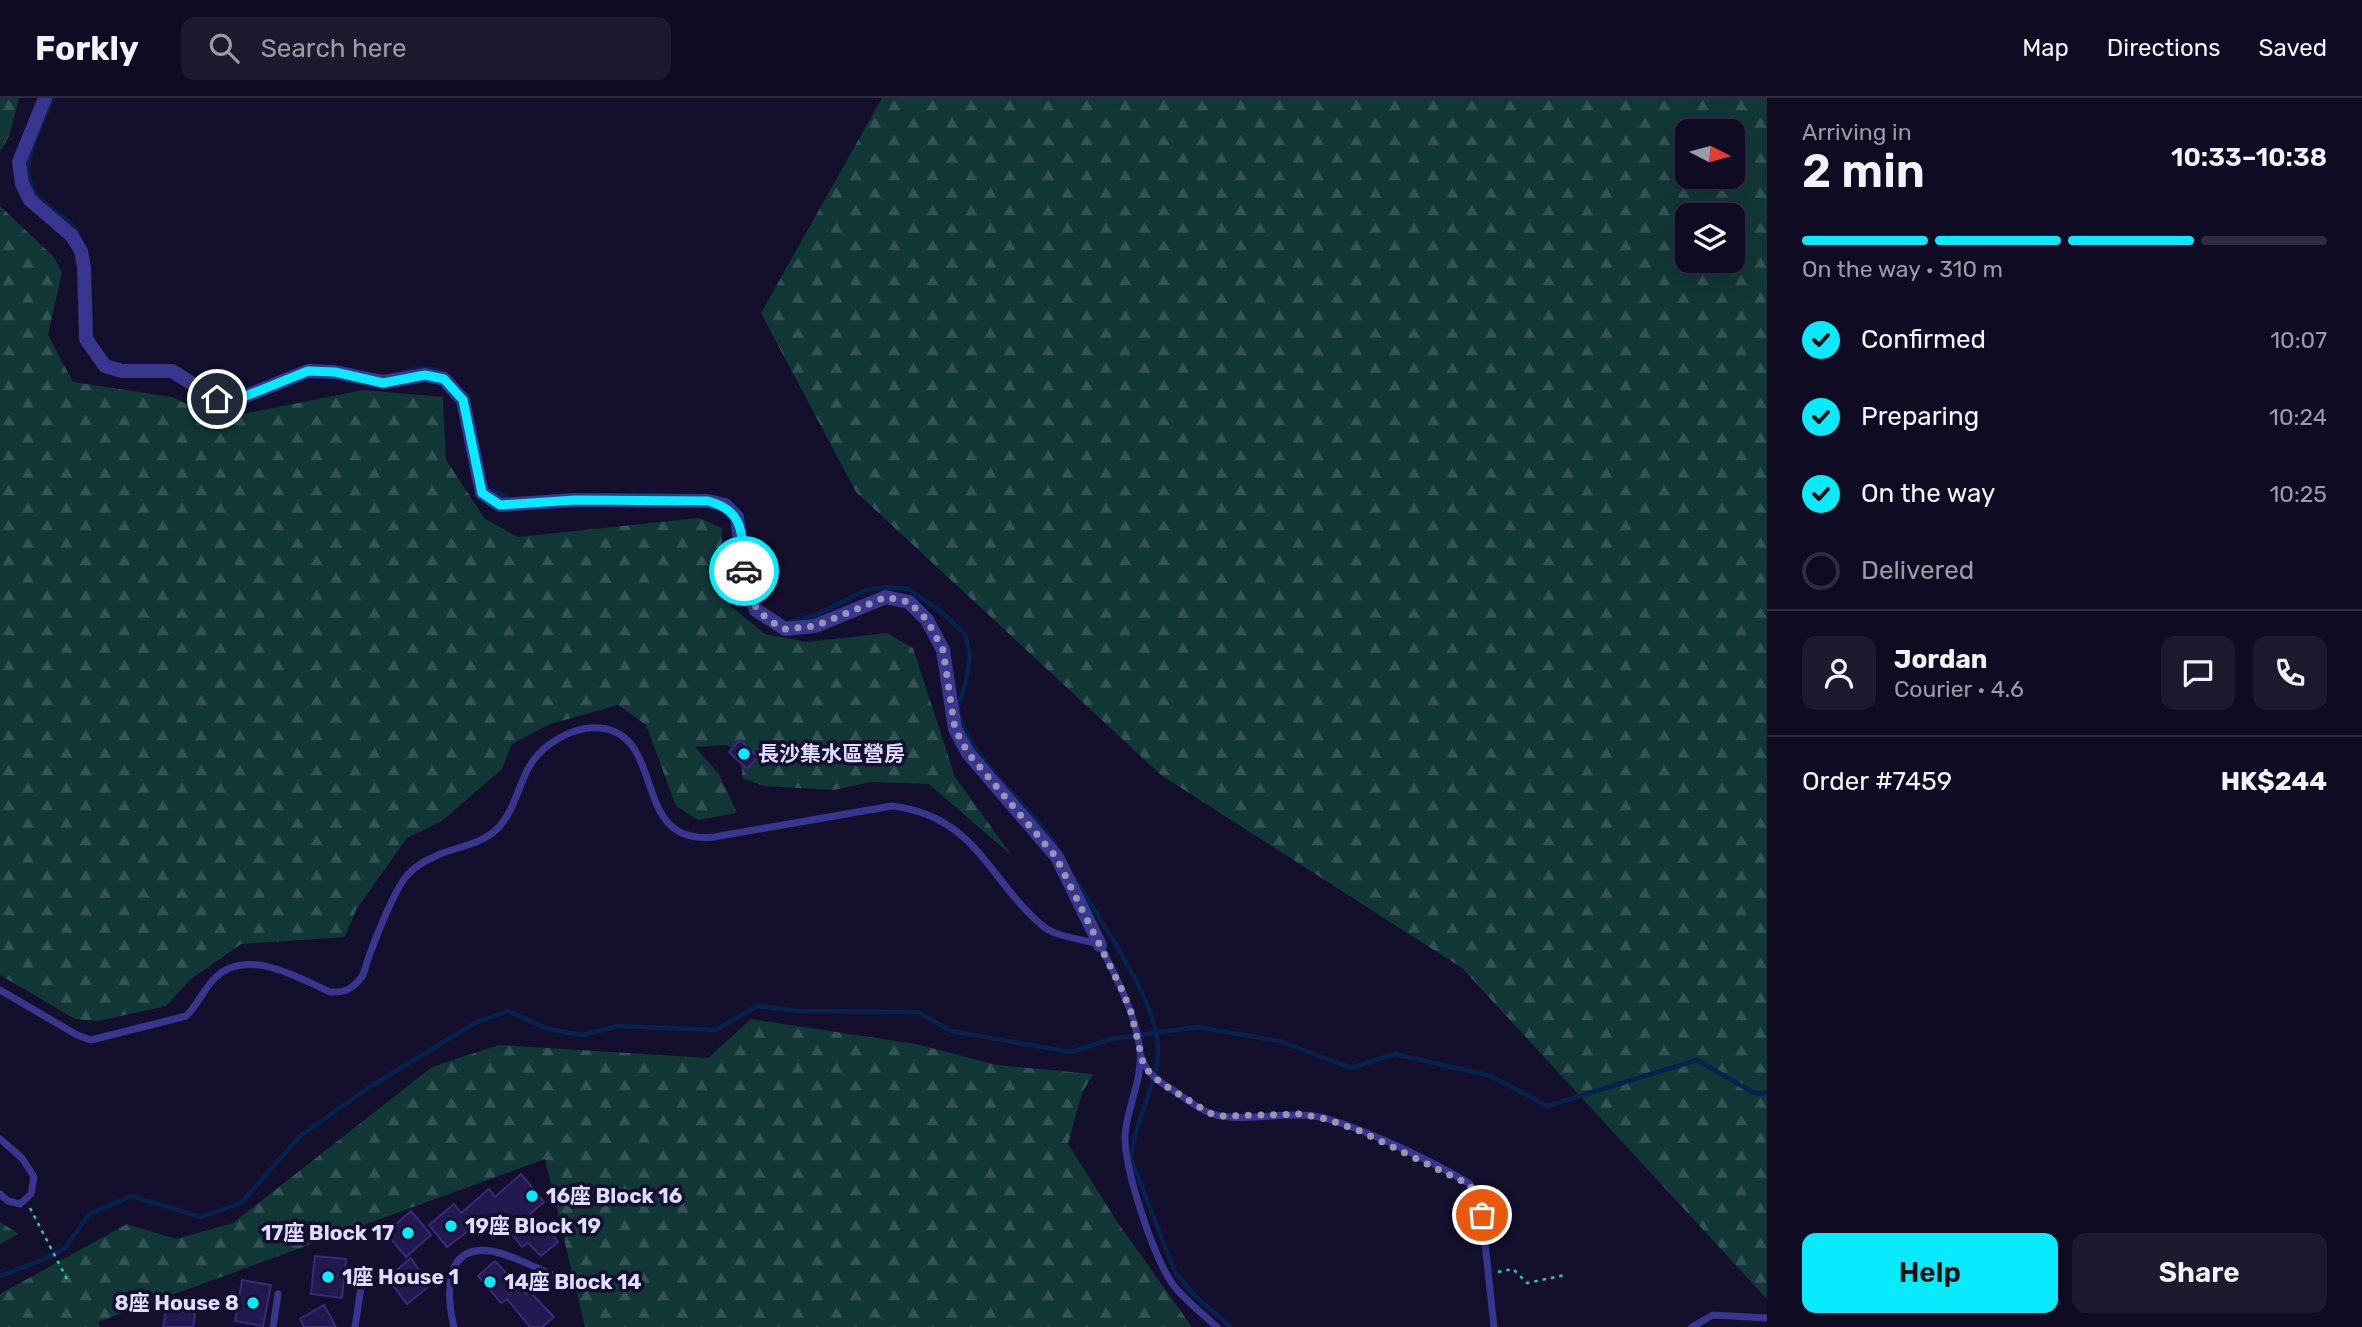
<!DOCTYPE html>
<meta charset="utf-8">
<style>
:root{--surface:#0f0b22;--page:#1d192f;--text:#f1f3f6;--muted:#9b9ba5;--line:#2f2b40;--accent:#07eaff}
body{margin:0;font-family:Rubik,"Noto Sans TC",sans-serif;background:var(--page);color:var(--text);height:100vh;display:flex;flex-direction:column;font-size:26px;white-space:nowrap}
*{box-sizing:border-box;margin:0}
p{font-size:23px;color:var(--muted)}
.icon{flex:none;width:38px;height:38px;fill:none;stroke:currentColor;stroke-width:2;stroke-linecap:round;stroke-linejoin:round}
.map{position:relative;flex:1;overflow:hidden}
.drawer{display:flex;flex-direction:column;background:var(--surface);width:595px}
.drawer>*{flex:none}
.needle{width:46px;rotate:96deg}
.fabs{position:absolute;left:1675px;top:21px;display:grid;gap:14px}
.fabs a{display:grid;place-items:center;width:70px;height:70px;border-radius:14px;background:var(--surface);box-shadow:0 7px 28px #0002,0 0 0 2px var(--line);font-size:35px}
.pin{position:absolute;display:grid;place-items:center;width:60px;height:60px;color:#fff;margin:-30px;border:4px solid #fff;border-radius:50%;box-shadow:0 2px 7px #0007}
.courier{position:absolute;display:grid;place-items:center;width:70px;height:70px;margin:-35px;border:5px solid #07eaff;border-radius:50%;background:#fff;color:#222;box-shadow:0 2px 9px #0007}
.headline em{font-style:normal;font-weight:600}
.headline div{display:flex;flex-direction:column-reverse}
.headline{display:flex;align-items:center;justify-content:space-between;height:119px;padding:0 35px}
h1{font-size:46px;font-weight:600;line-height:52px}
.bar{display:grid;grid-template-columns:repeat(4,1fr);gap:10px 7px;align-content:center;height:84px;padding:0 35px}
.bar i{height:9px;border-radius:5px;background:var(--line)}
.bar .active{background:var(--accent)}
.bar p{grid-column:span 4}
.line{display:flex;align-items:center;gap:18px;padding:0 35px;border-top:2px solid var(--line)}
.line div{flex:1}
.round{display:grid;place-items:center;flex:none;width:74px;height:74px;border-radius:14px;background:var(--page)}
ol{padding:0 35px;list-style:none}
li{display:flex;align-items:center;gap:21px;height:77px}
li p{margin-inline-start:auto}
li .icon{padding:7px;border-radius:50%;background:var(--accent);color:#111;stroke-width:4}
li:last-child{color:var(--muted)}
li i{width:38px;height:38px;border:4px solid var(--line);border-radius:50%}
.action{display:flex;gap:14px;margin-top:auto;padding:14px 35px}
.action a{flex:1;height:80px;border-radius:14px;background:var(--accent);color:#111;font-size:28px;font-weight:600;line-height:80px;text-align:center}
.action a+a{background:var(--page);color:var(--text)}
header{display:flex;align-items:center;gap:42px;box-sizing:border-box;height:98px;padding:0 35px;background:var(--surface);border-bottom:2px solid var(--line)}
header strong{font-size:33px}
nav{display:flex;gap:38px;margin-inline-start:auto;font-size:24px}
.search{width:490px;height:63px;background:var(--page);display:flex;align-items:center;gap:18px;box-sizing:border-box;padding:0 24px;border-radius:14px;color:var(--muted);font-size:26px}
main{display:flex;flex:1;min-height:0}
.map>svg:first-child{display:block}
</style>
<header>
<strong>Forkly</strong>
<div class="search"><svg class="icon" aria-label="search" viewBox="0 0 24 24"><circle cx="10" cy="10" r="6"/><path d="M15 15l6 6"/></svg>Search here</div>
<nav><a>Map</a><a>Directions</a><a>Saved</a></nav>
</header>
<main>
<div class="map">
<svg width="1767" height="1229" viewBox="0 0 1767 1229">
<defs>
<pattern id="forest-firs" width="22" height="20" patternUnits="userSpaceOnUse" patternTransform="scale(1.75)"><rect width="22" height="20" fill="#113736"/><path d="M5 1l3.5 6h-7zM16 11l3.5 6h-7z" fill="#335354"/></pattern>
</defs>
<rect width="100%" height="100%" fill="#140f2d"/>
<path fill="url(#forest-firs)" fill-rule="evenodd" d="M0 0H19L10 36 0 54Z
M882 0H1767V1201L1462 870 1161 677 856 394 761 215ZM1732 33V79H1687V33ZM1732 117V163H1687V117Z
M0 108 53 158 62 174 48 237 73 284 172 299 203 314 233 318 363 292 443 299 446 362 485 421 518 439 699 420 722 430 721 500 765 536 807 544 887 535 913 550 955 679 1012 758 929 686 870 684 834 692 764 688 742 680V652L725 647 695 649 719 676 737 715 698 722 676 708 646 627 618 607 550 626 512 646 502 671 442 723 407 740 356 812 345 839 241 846 190 882 166 908 98 923 75 921 0 877Z
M751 921 916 946 997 967 1093 976 1082 995 1068 1046 1118 1125 1192 1229H585L545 1061 98 1224 100 1229H0V1196L127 1126 176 1141 233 1125 432 969 499 947 708 960Z
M0 1124 19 1136 0 1146Z"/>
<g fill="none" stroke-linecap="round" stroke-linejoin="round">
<path stroke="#06224f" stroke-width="4.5" d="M53 0C41 29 12 75 41 102 54 114 69 121 78 135
M405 274C419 270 434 267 446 277
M487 390 510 401
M786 525 816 517 866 492 887 489 908 491 940 513 965 536 970 557 966 584 958 609
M960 618C973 665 1029 706 1056 748
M1074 779C1100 823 1162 908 1158 957 1156 989 1134 1024 1131 1061L1175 1174 1194 1197 1231 1229
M0 1178 42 1162 65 1150 89 1116 131 1098 201 1119 241 1105 300 1038 371 988 475 925 508 913 548 931 582 937 618 928 716 932 757 908 798 913 918 914 951 933 1071 954 1111 941 1197 929 1279 943 1351 970 1395 956 1491 978 1547 1008 1697 962 1754 995H1767"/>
</g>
<path fill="#24194f" stroke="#392a7d" stroke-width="2" d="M740 642 758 659 747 671 729 654Z
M521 1076 544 1104 530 1116 544 1134 548 1131 558 1144 541 1158 528 1145 522 1149 504 1126 495 1134 484 1121 447 1149 429 1127 454 1106 461 1115 489 1091 495 1099Z
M411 1113 431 1137 406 1159 386 1135Z
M315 1158 346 1161 342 1200 311 1196Z
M411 1160 429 1188 407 1206 387 1180Z
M495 1163 526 1196 529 1193 554 1219 542 1229H530L507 1201 501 1205 478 1178Z
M242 1182 271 1187 263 1228 235 1223Z
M324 1207 336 1229H304L300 1221Z
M166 1211 195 1216 193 1229H163Z"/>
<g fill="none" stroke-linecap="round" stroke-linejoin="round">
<path stroke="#26c8bc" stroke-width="2.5" stroke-dasharray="3.5 5" stroke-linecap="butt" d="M30 1110 68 1183
M1498 1174 1513 1171 1527 1185 1565 1177"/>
<path stroke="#39368f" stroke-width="7" d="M0 892 77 937 91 942 186 918C198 907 204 890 216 879 247 849 299 880 330 894 346 895 354 890 363 877 370 853 391 799 405 780 414 768 427 762 440 756 460 748 482 746 498 730 514 713 518 689 529 669 542 646 574 627 600 630 668 637 629 748 714 739L892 708C977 718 989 784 1044 829 1056 839 1084 841 1100 847 1117 881 1135 914 1140 952 1143 981 1127 1009 1125 1037 1124 1071 1154 1161 1174 1188 1186 1203 1203 1216 1217 1229
M1141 958C1146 975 1159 984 1173 992 1185 1000 1197 1010 1210 1015 1243 1027 1290 1010 1328 1021 1371 1034 1432 1063 1470 1086L1482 1117 1494 1229
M0 1041 22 1060 34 1079 31 1096 20 1106 8 1103 0 1096
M273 1229 278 1196
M355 1229 363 1176
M454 1229C447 1199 442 1146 491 1153 513 1157 536 1170 557 1179
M1692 1229 1713 1217 1767 1220"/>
<path stroke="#39368f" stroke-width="14" d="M45 0 19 64 22 86 30 102 72 138 81 153 84 169 86 241 105 268 122 273H172L217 301 231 304 308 273 335 274 383 284 425 277 444 281 463 302 482 395 500 407 574 402 708 403 725 407 737 419 745 486 756 512 785 531 815 528 886 499 909 504 927 522 943 552 955 631 968 655 1057 759 1100 847"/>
</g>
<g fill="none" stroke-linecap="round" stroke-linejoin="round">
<path stroke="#9894b6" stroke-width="7" stroke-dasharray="0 12.6" d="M744 473C746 503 760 519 785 531L815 528 886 499 909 504 927 522 943 552 955 631 968 655 1056 759 1121 890 1131 914 1144 969 1161 985 1209 1015 1222 1018 1301 1016 1326 1021 1360 1033 1470 1087 1482 1117"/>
<path stroke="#07eaff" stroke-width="9" d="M217 301 231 304 308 273 335 274 383 285 425 277 444 281 463 302 482 395 500 407 575 402 708 403C747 413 741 439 744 473"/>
</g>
<g fill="#07eaff" stroke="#140f2d" stroke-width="2.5">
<circle cx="744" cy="656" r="7"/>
<circle cx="532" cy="1098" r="7"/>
<circle cx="451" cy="1128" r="7"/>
<circle cx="408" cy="1135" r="7"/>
<circle cx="328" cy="1179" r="7"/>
<circle cx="490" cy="1184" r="7"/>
<circle cx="253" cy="1205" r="7"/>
</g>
<g text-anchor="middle" stroke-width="7" stroke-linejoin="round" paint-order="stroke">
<g font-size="21" font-weight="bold" fill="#dfdbff" stroke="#140f2d" text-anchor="start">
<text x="758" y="663">長沙集水區營房</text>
<text x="546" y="1105">16座 Block 16</text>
<text x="465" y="1135">19座 Block 19</text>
<text x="394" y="1142" text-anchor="end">17座 Block 17</text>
<text x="342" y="1186">1座 House 1</text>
<text x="504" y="1191">14座 Block 14</text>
<text x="239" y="1212" text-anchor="end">8座 House 8</text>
</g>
</g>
</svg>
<div class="fabs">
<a><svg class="needle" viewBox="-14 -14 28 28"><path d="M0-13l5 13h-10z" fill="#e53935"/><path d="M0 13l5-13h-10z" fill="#9b9ba5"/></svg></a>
<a><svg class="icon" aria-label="layers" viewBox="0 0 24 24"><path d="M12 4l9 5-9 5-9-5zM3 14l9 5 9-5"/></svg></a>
</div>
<div class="pin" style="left:1482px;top:1117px;background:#ea580c"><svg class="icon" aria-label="bag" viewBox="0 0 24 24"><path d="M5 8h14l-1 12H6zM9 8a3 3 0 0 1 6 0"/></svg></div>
<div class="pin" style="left:217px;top:301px;background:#1f2937"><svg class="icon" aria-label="home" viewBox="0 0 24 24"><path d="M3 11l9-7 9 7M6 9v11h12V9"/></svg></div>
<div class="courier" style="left:744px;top:473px"><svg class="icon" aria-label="car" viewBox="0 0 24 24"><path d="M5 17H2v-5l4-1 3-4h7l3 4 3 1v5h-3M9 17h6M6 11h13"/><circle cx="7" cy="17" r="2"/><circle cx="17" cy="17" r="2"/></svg></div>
</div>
<section class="drawer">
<div class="headline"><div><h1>2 min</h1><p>Arriving in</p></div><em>10:33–10:38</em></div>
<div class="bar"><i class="active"></i><i class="active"></i><i class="active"></i><i></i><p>On the way · 310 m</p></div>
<ol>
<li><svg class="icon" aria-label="check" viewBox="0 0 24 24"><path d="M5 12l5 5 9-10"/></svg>Confirmed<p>10:07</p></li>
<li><svg class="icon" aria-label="check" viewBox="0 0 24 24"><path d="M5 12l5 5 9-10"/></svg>Preparing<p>10:24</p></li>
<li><svg class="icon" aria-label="check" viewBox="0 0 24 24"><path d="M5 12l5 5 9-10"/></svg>On the way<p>10:25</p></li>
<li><i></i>Delivered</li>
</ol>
<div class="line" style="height:126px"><a class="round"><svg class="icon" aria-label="person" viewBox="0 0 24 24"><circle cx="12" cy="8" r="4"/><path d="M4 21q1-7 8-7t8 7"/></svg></a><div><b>Jordan</b><p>Courier · 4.6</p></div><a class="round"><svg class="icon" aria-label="chat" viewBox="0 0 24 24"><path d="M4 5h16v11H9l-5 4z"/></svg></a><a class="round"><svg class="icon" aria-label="phone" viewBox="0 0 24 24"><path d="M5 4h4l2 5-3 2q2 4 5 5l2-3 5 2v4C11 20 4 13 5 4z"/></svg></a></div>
<div class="line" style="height:91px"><div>Order #7459</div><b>HK$244</b></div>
<div class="action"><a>Help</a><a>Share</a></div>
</section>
</main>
